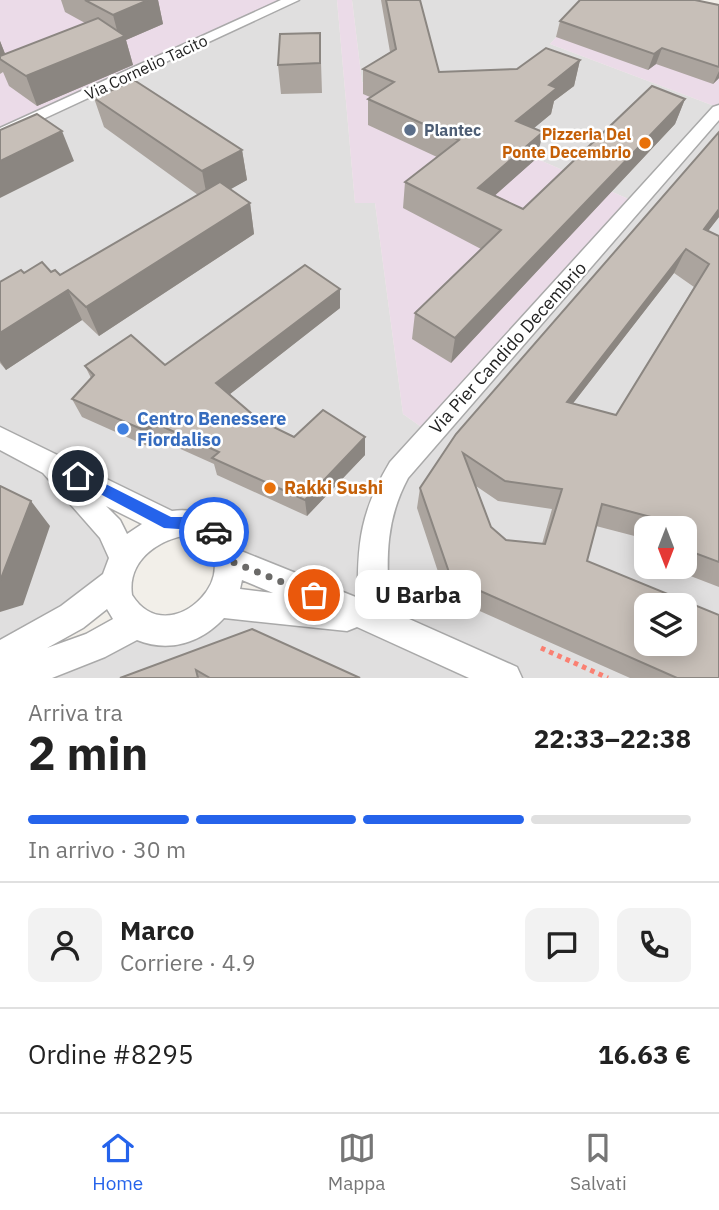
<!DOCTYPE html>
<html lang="it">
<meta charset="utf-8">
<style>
:root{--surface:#fff;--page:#f2f2f2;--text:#222;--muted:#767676;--line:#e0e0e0;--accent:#2563eb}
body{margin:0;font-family:"IBM Plex Sans",sans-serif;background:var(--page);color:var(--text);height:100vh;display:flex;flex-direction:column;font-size:26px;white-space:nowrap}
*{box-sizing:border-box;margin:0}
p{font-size:23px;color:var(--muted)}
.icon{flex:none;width:38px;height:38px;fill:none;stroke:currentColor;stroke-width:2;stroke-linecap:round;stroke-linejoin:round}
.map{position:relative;height:678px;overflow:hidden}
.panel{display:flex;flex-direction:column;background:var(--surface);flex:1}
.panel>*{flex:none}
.needle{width:46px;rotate:180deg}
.fabs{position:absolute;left:634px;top:516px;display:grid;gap:14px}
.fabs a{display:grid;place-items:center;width:63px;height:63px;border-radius:14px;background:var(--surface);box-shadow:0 4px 18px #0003;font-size:35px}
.pin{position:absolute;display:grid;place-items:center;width:60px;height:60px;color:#fff;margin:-30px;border:4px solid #fff;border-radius:50%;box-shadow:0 2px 7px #0007}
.courier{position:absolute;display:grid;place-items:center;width:70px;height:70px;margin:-35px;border:5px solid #2563eb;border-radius:50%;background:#fff;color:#222;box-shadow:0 2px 9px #0007}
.bubble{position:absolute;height:49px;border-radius:14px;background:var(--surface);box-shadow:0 4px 18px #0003;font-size:23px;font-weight:800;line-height:49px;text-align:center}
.summary em{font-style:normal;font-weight:800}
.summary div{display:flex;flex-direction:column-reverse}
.summary{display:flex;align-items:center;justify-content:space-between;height:119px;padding:0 28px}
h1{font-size:46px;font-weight:800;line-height:52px}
.bar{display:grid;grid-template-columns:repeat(4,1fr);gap:10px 7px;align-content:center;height:84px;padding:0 28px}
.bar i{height:9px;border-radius:5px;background:var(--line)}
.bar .on{background:var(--accent)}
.bar p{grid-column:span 4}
.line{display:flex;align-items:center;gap:18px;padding:0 28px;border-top:2px solid var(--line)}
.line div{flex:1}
.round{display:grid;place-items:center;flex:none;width:74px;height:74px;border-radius:14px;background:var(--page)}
.tabs{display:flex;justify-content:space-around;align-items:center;height:98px;border-top:2px solid var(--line);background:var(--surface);font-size:19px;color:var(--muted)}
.tabs a{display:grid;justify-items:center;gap:4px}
.tabs .on{color:var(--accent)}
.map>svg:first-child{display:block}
</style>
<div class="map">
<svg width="719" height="678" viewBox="0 0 719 678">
<rect width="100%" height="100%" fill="#f2efe9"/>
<path fill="#e0dfdf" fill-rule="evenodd" d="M296 0H337L355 203H375L403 414 427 431 391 471 367 612 237 560 174 516 0 431V136Z
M352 0H591L550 44 717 107 633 201 362 82Z
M719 119V678H522L380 617 385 523 401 477ZM646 528H684V567H646ZM646 606H684V644H646Z
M0 446 33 461 83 513 114 562 110 579 0 651Z
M220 607 374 624 496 678H40Z"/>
<path fill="#ebdbe8" d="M0 0H288L0 132Z
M337 0H352L362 82 633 201 427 431 403 414 375 203H355Z
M591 0 719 15V104L717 107 550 44Z"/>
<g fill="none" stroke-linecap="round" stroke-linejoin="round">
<defs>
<path id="street" d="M281 0H299L0 139V128Z
M719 105V120L408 478C384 523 387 560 389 610L517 667 522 678H469L357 627 347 631 224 618C201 643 169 653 137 640L105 657 52 678H0V640L61 606 103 574 109 558 100 538 43 473 0 450V427L172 511C201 507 233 521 241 551L358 598C357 542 361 511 390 462L713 107ZM106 506 142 524 127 534 120 520ZM189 535C258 562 171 657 132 595 127 561 158 539 189 535ZM242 580 273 593 240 589ZM107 609 113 619 86 634 47 648 83 628Z"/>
</defs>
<use href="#street" stroke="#a9a9a9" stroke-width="3"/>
<path stroke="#fa8072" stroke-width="5" stroke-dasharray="4.5 4.5" stroke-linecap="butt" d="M541 648 608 678"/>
<use href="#street" fill="#fff" fill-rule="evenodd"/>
</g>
<path fill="#aba49e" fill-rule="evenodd" d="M61 0H158L163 24 126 40 133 65 37 106 9 86 3 72 0 74V41L5 54 85 23 65 12Z
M381 0H420L439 72 517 69 580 60 574 86 554 101 551 114 534 128 537 158 495 195 523 209 685 99 675 124 451 363 412 339 415 313 481 249 403 208 405 182 437 157 368 125V99L370 97 363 94V69L390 52Z
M719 5V78L713 84 656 64 648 70 556 37 560 21Z
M321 62 322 93 281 94 278 65Z
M94 98 242 150 247 180 230 189 250 203 254 234 99 336 82 320 6 370 0 363V282L24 273 51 272 60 275 198 195 104 127Z
M719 132V217L708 231 719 236V587L667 567H684V528H646V539L596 526 587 561 719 678H630L446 596 417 508 420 488ZM674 273 694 287 616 415 573 403ZM476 486 498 501 552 509 542 544 506 540 491 527Z
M340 289V308L230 394 259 420 294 437H365V455L307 516 217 475 214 464 156 438 147 446 82 417 72 399 91 378 85 366 165 365Z
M252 629 360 678H120Z"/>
<path fill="#8b8681" d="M148 0H158L163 24 126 40 133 65 37 106 26 76 119 38 113 15Z
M0 41 10 66 0 59Z
M662 48 656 64 648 70 654 54Z
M580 60 574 86 554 101 551 114 511 147 516 121 549 85Z
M719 71V78L713 84Z
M685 99 675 124 451 363 455 338Z
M62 131 74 161 0 198V161Z
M543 132 537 158 474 214 478 188Z
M242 150 247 180 208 202 202 171Z
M250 203 254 234 99 336 86 307Z
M719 209V217L691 253 704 229Z
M686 249 674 273 557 424 567 402Z
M340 289V308L221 401 216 383Z
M68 290 82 320 6 370 0 361V333Z
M148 420 156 438 147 446 139 428Z
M365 437V455L307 516 305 500Z
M31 501 50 526 23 605 0 612V581Z"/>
<path fill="#c7bfb8" stroke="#8b8681" stroke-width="2" fill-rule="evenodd" d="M85 0H148L113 15Z
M386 0H420L439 72 517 69 546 48 580 60 549 85 557 88 516 121 543 132 478 188 523 209 652 86 685 99 455 338 415 313 501 230 405 182 459 140 368 99 394 82 363 69 396 49Z
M580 0H695L719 5V67L662 48 654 54 560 21Z
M98 18 125 36 26 76 0 59V56Z
M320 33V63L278 65 280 34Z
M134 80 242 150 202 171 94 98Z
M37 114 62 131 0 161V130Z
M719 132V209L704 229 719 236V562L684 549V528H660L662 520 602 504 587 561 719 615V678H677L451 578 420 488 456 434ZM686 249 709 264 616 415 567 402ZM463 453 505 481 562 489 545 544 506 540 491 527ZM646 606H684V644H646Z
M220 182 250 203 86 307 68 290 0 333V282L21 270 24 273 42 262 51 272 55 270 60 275Z
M305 265 340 289 216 383 259 420 294 437 323 410 365 437 305 500 212 458 219 452 148 420 139 428 72 399 94 375 85 366 131 335 165 365Z
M0 486 31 501 0 581Z
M252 629 360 678H210L196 670 198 678H120Z"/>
<path fill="#2563eb" d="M78 470 171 517H195L219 527V537L214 539 194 530 164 528 74 480V472Z"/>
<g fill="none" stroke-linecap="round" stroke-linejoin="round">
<path stroke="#6b6a68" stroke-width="7" stroke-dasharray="0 12.6" d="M214 532 224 545 230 561 314 595"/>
</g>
<circle fill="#5c6f8a" stroke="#fff" stroke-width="2.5" cx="410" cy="130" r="7"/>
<g fill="#e8710a" stroke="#fff" stroke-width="2.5">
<circle cx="645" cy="143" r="7"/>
<circle cx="270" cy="488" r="7"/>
</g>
<circle fill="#3f7fe0" stroke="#fff" stroke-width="2.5" cx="123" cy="429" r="7"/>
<g text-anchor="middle" stroke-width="5" stroke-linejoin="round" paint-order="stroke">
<g font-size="16" fill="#222" stroke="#fff">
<text transform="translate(146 67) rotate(-25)" y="6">Via Cornelio Tacito</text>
</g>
<g font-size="16" font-weight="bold" fill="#4e5e75" stroke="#fff" text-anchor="start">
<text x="424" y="136">Plantec</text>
</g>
<g font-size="16" font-weight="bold" fill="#c56008" stroke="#fff" text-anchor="end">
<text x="631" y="140">Pizzeria Del<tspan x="631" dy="18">Ponte Decembrio</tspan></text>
</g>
<g font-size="18" fill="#222" stroke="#fff">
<text transform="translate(508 348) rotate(-48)" y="6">Via Pier Candido Decembrio</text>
</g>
<g font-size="18" font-weight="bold" fill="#366cbe" stroke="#fff" text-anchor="start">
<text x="137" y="425">Centro Benessere<tspan x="137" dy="21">Fiordaliso</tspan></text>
</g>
<g font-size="18" font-weight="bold" fill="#c56008" stroke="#fff" text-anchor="start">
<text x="284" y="494">Rakki Sushi</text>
</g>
</g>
</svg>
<div class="fabs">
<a><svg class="needle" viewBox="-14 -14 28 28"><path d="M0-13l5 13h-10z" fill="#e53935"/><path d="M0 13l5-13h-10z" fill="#767676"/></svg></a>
<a><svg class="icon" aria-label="layers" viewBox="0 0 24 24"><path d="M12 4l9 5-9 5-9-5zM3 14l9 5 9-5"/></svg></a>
</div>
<div class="pin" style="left:314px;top:595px;background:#ea580c"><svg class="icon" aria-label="bag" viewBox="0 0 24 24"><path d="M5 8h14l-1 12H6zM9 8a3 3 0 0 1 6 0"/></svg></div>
<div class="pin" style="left:78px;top:476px;background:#1f2937"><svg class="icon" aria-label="home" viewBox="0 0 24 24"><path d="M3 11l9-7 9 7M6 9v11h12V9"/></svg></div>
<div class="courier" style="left:214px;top:532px"><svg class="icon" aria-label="car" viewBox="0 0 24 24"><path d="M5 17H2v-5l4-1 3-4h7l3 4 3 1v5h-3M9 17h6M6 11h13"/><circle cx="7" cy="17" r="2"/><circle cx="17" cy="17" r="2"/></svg></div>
<div class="bubble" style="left:355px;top:570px;width:126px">U Barba</div>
</div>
<section class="panel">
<div class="summary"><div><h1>2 min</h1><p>Arriva tra</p></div><em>22:33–22:38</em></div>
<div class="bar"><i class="on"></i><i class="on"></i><i class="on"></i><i></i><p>In arrivo · 30 m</p></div>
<div class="line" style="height:126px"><a class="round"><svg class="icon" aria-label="person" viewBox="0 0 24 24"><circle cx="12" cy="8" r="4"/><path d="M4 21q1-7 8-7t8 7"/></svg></a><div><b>Marco</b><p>Corriere · 4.9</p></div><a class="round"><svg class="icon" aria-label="chat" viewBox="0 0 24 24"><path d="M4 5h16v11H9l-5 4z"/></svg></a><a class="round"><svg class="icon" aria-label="phone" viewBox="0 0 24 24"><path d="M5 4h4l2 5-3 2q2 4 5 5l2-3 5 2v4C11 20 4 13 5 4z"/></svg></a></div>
<div class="line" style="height:91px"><div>Ordine #8295</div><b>16.63 €</b></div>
</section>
<nav class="tabs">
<a class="on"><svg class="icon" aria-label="home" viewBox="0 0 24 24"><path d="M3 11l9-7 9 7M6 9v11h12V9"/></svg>Home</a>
<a><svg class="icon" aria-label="map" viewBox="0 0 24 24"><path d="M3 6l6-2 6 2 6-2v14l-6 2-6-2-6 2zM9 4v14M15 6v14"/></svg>Mappa</a>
<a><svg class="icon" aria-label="saved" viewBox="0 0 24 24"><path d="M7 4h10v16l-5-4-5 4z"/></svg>Salvati</a>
</nav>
